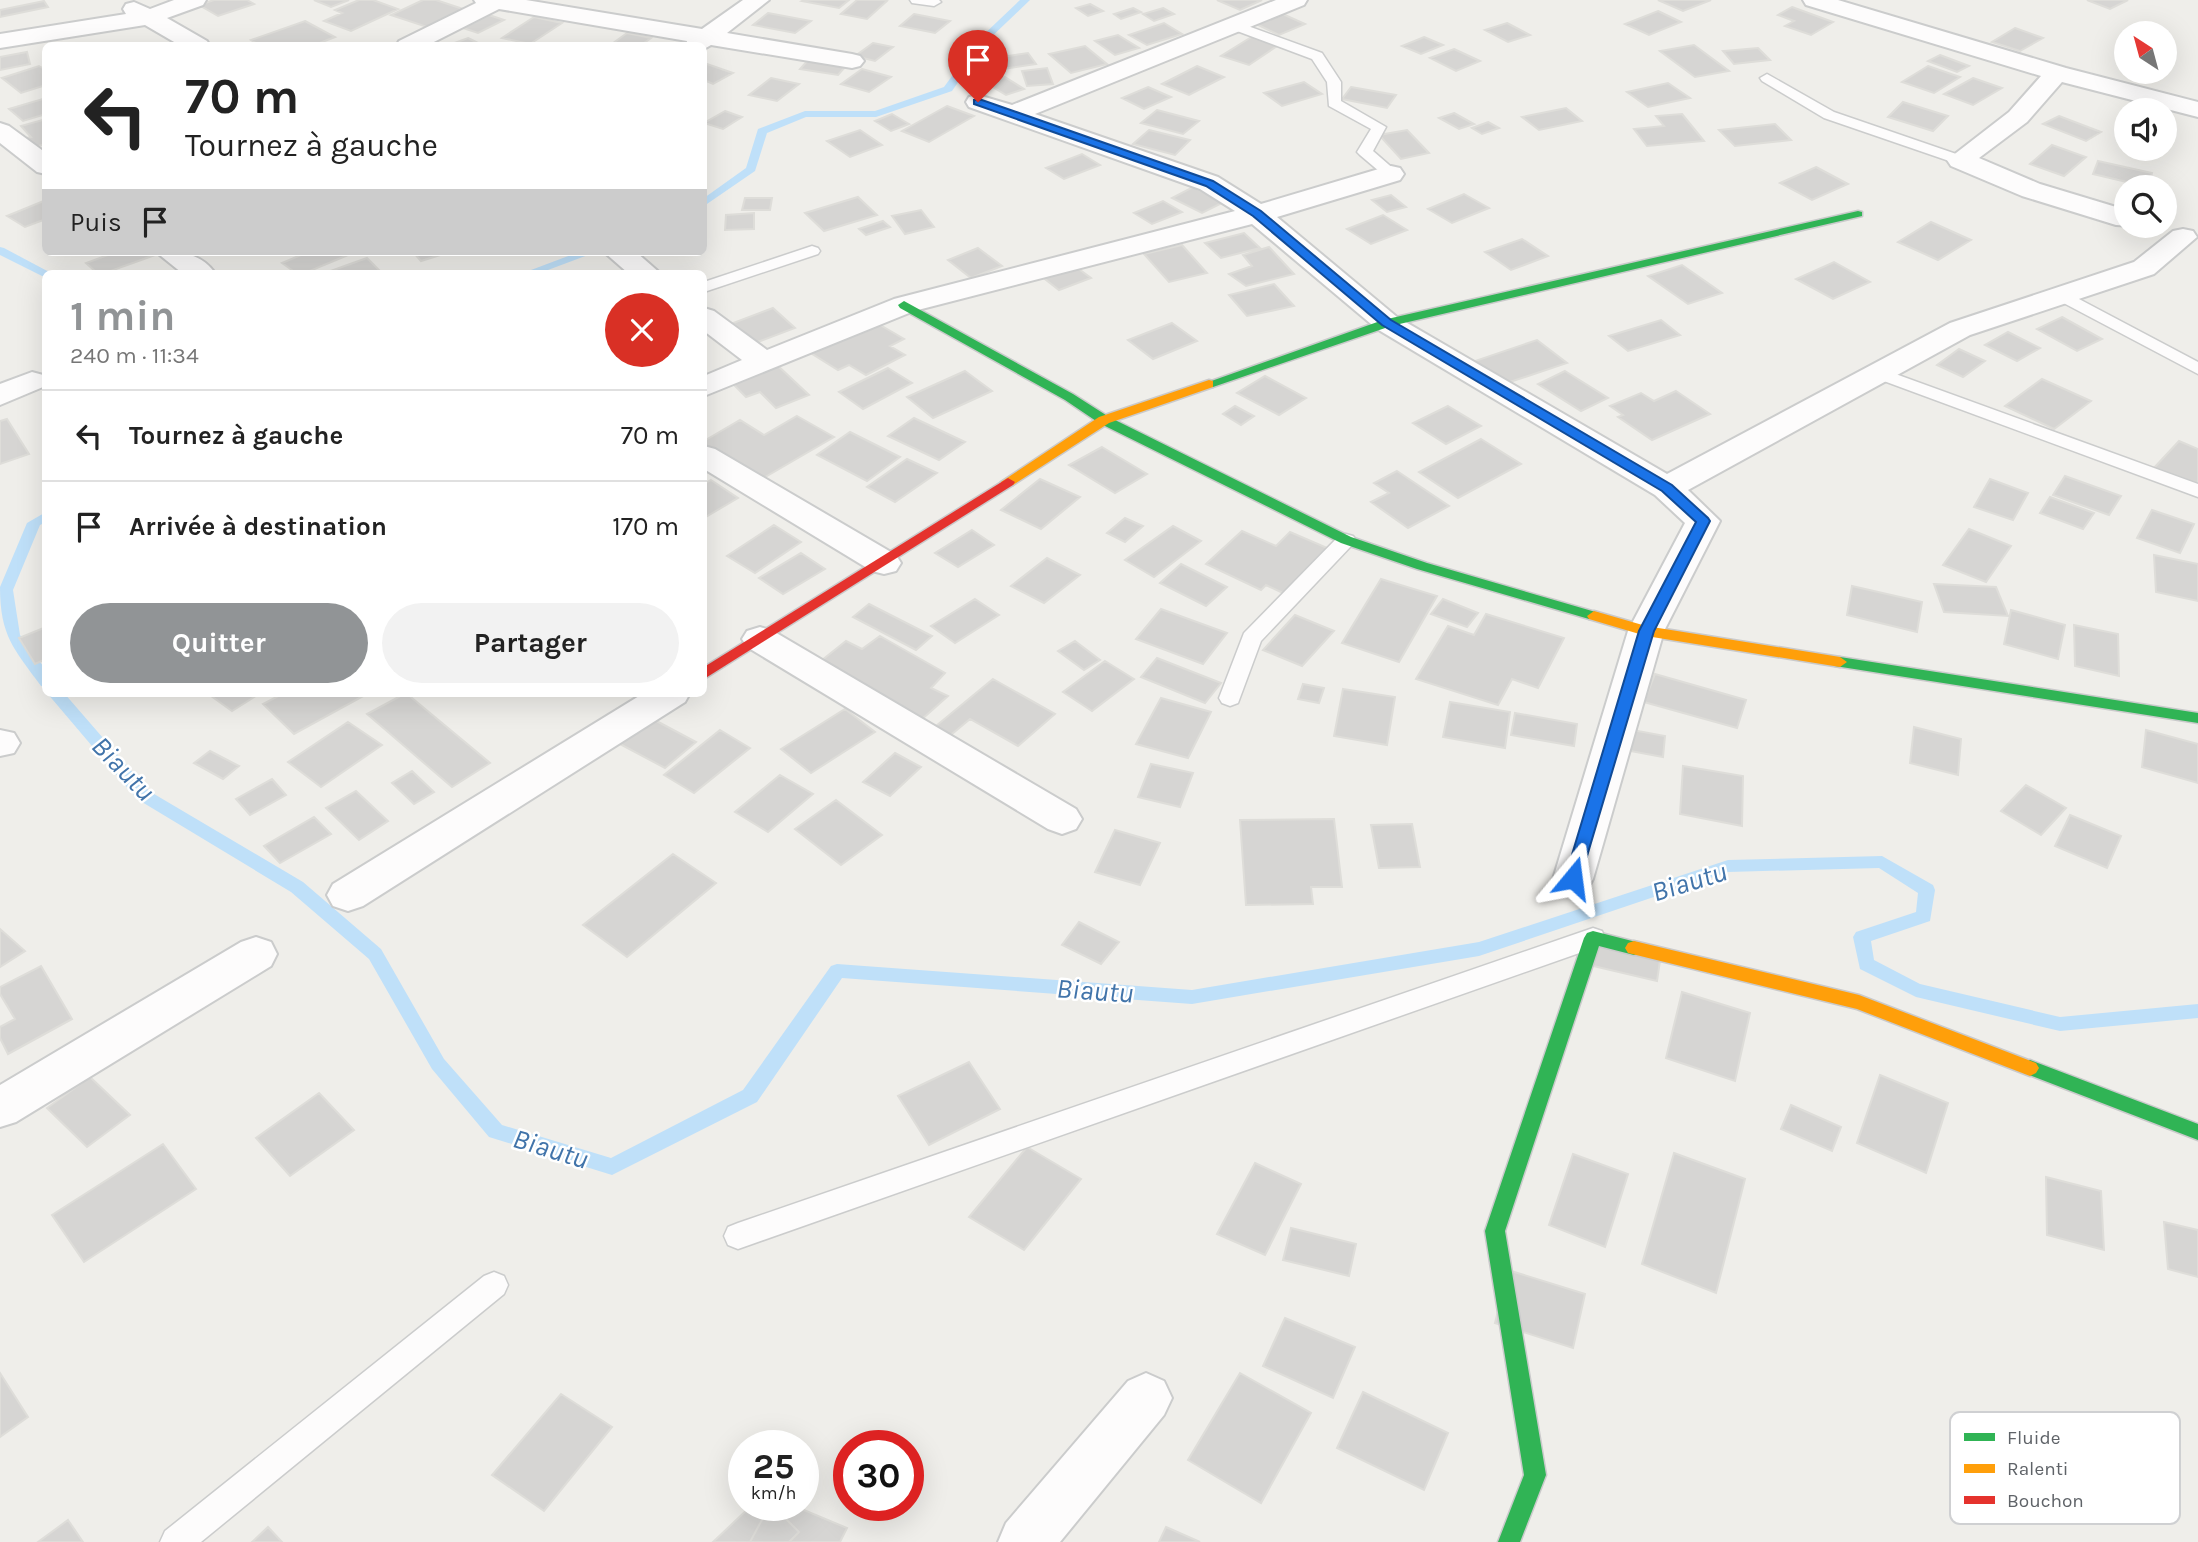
<!DOCTYPE html>
<html lang="fr">
<meta charset="utf-8">
<style>
:root{--surface:#fff;--page:#f2f2f2;--text:#222;--muted:#767676;--line:#e0e0e0;--accent:#919496}
body{margin:0;font-family:Karla,sans-serif;background:var(--page);color:var(--text);height:100vh;display:flex;flex-direction:column;font-size:26px;white-space:nowrap}
*{box-sizing:border-box;margin:0}
p{font-size:23px;color:var(--muted)}
.icon{flex:none;width:38px;height:38px;fill:none;stroke:currentColor;stroke-width:2;stroke-linecap:round;stroke-linejoin:round}
.map{position:relative;flex:1;overflow:hidden}
.drawer{position:absolute;left:42px;top:270px;width:665px;height:427px;display:flex;flex-direction:column;background:var(--surface);border-radius:10px;box-shadow:0 7px 28px #0002}
.drawer>*{flex:none}
.guide{position:absolute;left:42px;top:42px;width:665px;height:214px;border-radius:10px;box-shadow:0 7px 28px #0002;background:#fff;color:var(--text);overflow:hidden}
.needle{width:46px;rotate:324deg}
.buttons{position:absolute;left:2114px;top:21px;display:grid;gap:14px}
.buttons a{display:grid;place-items:center;width:63px;height:63px;border-radius:50%;background:var(--surface);box-shadow:0 7px 28px #0002;font-size:35px}
.speed{position:absolute;left:728px;top:1430px;display:flex;gap:14px;font-size:35px;font-weight:700;text-align:center}
.speed>*{display:grid;place-content:center;width:91px;height:91px;border-radius:50%;background:var(--surface);box-shadow:0 7px 28px #0002;line-height:1}
.speed small{font-size:18px;font-weight:400}
.speed .limit{border:10px solid #d22;background:#fff;color:#111}
.pin{position:absolute;display:grid;place-items:center;width:60px;height:60px;color:#fff;margin:-72px -30px;border-radius:50% 50% 50% 0;rotate:-45deg;box-shadow:0 0 7px #0007}
.pin .icon{rotate:45deg}
.me{position:absolute;width:77px;margin:-38px;rotate:16deg;stroke-linejoin:round;filter:drop-shadow(0 0 5px #0008)}
.turn{display:flex;align-items:center;gap:24px;height:147px;padding:0 28px;font-size:32px}
.turn .icon{width:91px;height:91px;stroke-width:2.5}
.turn b{display:block;font-size:49px;line-height:60px}
.then{display:flex;align-items:center;height:66px;padding:0 28px;background:#0003;gap:14px;font-size:26px}
.round{display:grid;place-items:center;flex:none;width:74px;height:74px;border-radius:37px;background:var(--page)}
.overview{display:flex;align-items:center;justify-content:space-between;height:119px;padding:0 28px}
h1{font-size:42px;font-weight:700;line-height:52px;color:var(--accent)}
.action{display:flex;gap:14px;margin-top:auto;padding:14px 28px}
.action a{flex:1;height:80px;border-radius:42px;background:var(--accent);color:#fff;font-size:28px;font-weight:700;line-height:80px;text-align:center}
.action a+a{background:var(--page);color:var(--text)}
ul{padding:0;list-style:none}
li{display:flex;align-items:center;gap:21px;height:91px;padding:0 28px;border-top:2px solid var(--line)}
li div{flex:1}
li b{display:block;font-size:26px}
li em{font-style:normal}
.map>svg:first-child{display:block}
</style>
<div class="map">
<svg width="2198" height="1542" viewBox="0 0 2198 1542">
<rect width="100%" height="100%" fill="#efeeea"/>
<g fill="none" stroke-linecap="round" stroke-linejoin="round">
<path fill="#bfe0f9" fill-rule="evenodd" d="M1020 0H1030L985 43 952 91 876 117H806L767 133 755 171 704 206V198L746 168 758 129 805 111H875L944 87 979 39Z
M0 247 4 248 51 273H46V277L42 276 0 255Z
M579 252H596L540 273H523Z
M46 512V522L40 525 13 590 20 635 46 670V687L41 686C14 649 0 636 0 587L27 523Z
M47 693H64L149 791 303 882 381 949 444 1059 502 1125 611 1158 743 1090 831 966 837 964 1192 990 1479 942 1728 860 1882 856 1933 885 1935 890 1930 921 1871 941 1874 960 1920 984 2060 1017 2198 1004V1018L2060 1031 1916 997 1860 969 1853 937 1856 932 1916 912 1918 893 1879 868 1728 872 1479 956 1192 1004 842 978 757 1102 612 1175 489 1137 432 1069 369 959 291 892 137 799Z"/>
</g>
<path fill="#d6d5d3" stroke="#deddd9" stroke-width="2" d="M214 0H247L254 4 218 16 199 5Z
M314 0H349L331 7Z
M359 0H373L398 9 351 31 324 21 342 13 335 10Z
M423 0H436L463 9 427 27 391 15Z
M804 0H849L839 8 802 1Z
M857 0H884L887 1 867 19 841 14Z
M1217 0H1262L1240 10Z
M1658 0H1711L1683 11Z
M2087 0H2128L2110 9Z
M44 1 48 7 0 17V10Z
M1090 4 1103 11 1088 16 1076 8Z
M1792 7 1833 22 1811 35 1785 26 1794 21 1778 15Z
M1133 8 1141 12 1121 19 1114 14Z
M1163 8 1174 14 1154 21 1143 14Z
M1276 11 1305 24 1279 35 1250 21Z
M1658 11 1681 22 1649 35 1625 24Z
M768 13 811 21 795 33 753 25Z
M914 14 950 21 935 33 900 26Z
M489 15 504 20 478 33 463 28Z
M534 17 562 23 530 44 502 38Z
M305 21 335 37 312 46H260L251 40Z
M1164 23 1182 34 1147 45 1129 35Z
M1507 23 1530 35 1508 42 1485 30Z
M2015 28 2043 38 2020 51 1992 42Z
M627 33 651 38 640 46H609Z
M1118 35 1139 48 1115 55 1095 41Z
M1253 36 1280 44 1249 65 1221 56Z
M1424 37 1443 45 1421 54 1402 46Z
M468 38 484 46 449 45Z
M873 43 893 47 875 61 855 56Z
M1694 45 1729 71 1695 77 1660 51Z
M1085 46 1107 64 1071 73 1049 54Z
M1758 48 1770 60 1734 64 1723 51Z
M1454 49 1480 61 1456 71 1430 58Z
M27 52 30 64 0 70V57Z
M1028 53 1036 64 997 70 989 59Z
M1940 55 1969 66 1957 72 1928 61Z
M808 60 846 66 838 75 800 69Z
M707 64 733 73 713 84 704 80V65Z
M39 66 46 70V85L21 93 2 78Z
M1197 66 1224 77 1189 95 1162 84Z
M1928 66 1960 77 1934 93 1902 82Z
M1047 68 1053 84 1027 86 1022 71Z
M862 69 891 77 869 92 841 84Z
M1005 77 1024 89 1006 95 986 83Z
M771 78 799 84 777 101 749 95Z
M1973 78 2002 88 1973 105 1944 94Z
M1304 82 1322 94 1282 106 1264 93Z
M1668 83 1690 98 1648 107 1627 92Z
M1148 87 1171 97 1144 109 1122 98Z
M1351 87 1396 95 1387 108 1342 99Z
M46 98V114L23 121 9 109Z
M1903 102 1948 116 1933 131 1888 117Z
M947 106 974 116 929 142 902 131Z
M1566 108 1582 121 1539 130 1522 117Z
M1157 110 1199 121 1183 134 1141 123Z
M725 111 742 117 723 129 704 123Z
M1454 113 1474 124 1459 129 1439 118Z
M892 114 909 124 891 131 875 121Z
M1682 114 1704 141 1647 146 1634 129 1664 126 1656 116Z
M2059 116 2101 132 2086 141 2043 124Z
M46 119V144L35 147 26 138 31 137 21 126Z
M1488 122 1499 128 1482 134 1472 128Z
M1775 124 1791 140 1735 146 1719 130Z
M860 130 882 145 850 157 827 141Z
M1149 130 1190 140 1175 155 1133 144Z
M1407 130 1429 153 1401 159 1379 135Z
M2052 145 2086 157 2064 176 2030 164Z
M1082 154 1100 165 1064 179 1046 168Z
M2098 161 2152 173 2148 187 2093 174Z
M1816 167 1848 184 1812 200 1780 183Z
M1193 187 1224 202 1202 213 1172 198Z
M1464 194 1489 208 1452 223 1428 209Z
M1391 195 1406 207 1387 212 1372 200Z
M858 197 877 215 824 231 805 213Z
M745 198H772L770 210H742Z
M46 200V219L25 227 7 216Z
M1163 201 1182 212 1152 224 1134 213Z
M921 210 934 227 905 234 892 216Z
M754 213V229L725 230 726 215Z
M1383 215 1407 230 1371 244 1347 229Z
M883 221 890 227 866 235 859 229Z
M1931 222 1971 240 1938 260 1898 242Z
M1244 233 1260 248 1221 258 1205 243Z
M1522 239 1548 256 1511 270 1485 252Z
M1182 245 1207 273 1169 282 1144 254Z
M1269 247 1294 274 1246 286 1229 274 1252 266 1243 255Z
M978 248 1002 266 971 278 948 260Z
M116 252H152L155 255 105 273H97L86 263Z
M308 252H343L348 255 305 273H296L282 263Z
M413 252H450L421 261Z
M367 258 382 273H325Z
M1834 262 1870 282 1833 299 1796 279Z
M1072 264 1091 278 1059 290 1041 276Z
M1682 265 1722 293 1688 304 1648 276Z
M1274 284 1294 306 1247 316 1229 295Z
M773 308 795 328 755 343 733 323Z
M2062 317 2102 339 2077 351 2037 329Z
M870 319 904 339 890 346 905 355 866 375 849 365 838 370 806 350Z
M1661 320 1680 335 1628 351 1609 336Z
M1172 323 1197 341 1153 359 1128 340Z
M2008 332 2040 348 2017 361 1985 345Z
M1537 340 1567 363 1504 384 1475 361Z
M1959 349 1985 361 1963 377 1937 365Z
M776 364 809 395 776 408 760 392 746 397 730 381Z
M888 368 912 383 863 409 839 392Z
M965 371 992 391 933 418 907 397Z
M1565 371 1608 398 1581 411 1538 384Z
M1265 376 1306 398 1279 415 1237 393Z
M2042 379 2091 401 2054 429 2005 406Z
M1676 391 1710 414 1652 440 1618 417 1623 415 1610 406 1641 393 1654 401Z
M1235 406 1254 416 1241 425 1223 414Z
M1448 406 1481 426 1446 444 1413 423Z
M797 416 834 437 760 480 704 445V441L740 420 764 435Z
M914 418 965 442 939 460 888 436Z
M7 419 29 454 0 464V421Z
M850 432 900 457 867 481 817 455Z
M1481 439 1521 464 1458 498 1419 472Z
M2179 441 2198 449V482L2194 486 2153 469Z
M1102 447 1147 474 1115 493 1069 465Z
M907 459 937 473 895 502 867 487Z
M1397 471 1449 506 1408 528 1371 502 1389 493 1374 483Z
M2065 476 2121 496 2109 515 2053 495Z
M1040 479 1080 497 1041 529 1001 510Z
M1990 479 2028 493 2013 520 1974 507Z
M711 480 738 498 704 518V484Z
M2050 497 2094 513 2083 529 2040 513Z
M2152 510 2194 524 2180 553 2137 538Z
M1125 518 1143 526 1125 542 1107 533Z
M774 525 801 542 755 573 727 556Z
M1173 526 1201 541 1154 577 1125 560Z
M1969 529 2011 546 1986 582 1943 565Z
M972 530 994 545 958 567 935 553Z
M1242 531 1276 546 1290 532 1332 550 1287 595 1266 585 1261 590 1206 564Z
M801 553 825 569 783 594 759 578Z
M2154 555 2198 564V601L2156 592Z
M1047 558 1080 575 1044 603 1011 586Z
M1181 564 1227 587 1206 606 1160 583Z
M1381 579 1437 596 1399 662 1342 643Z
M1934 584 1996 587 2008 616 1944 612Z
M1852 586 1922 602 1917 632 1847 615Z
M975 599 999 615 955 643 931 626Z
M1443 599 1478 613 1467 627 1431 614Z
M869 604 932 636 916 650 853 617Z
M1161 609 1227 633 1203 664 1136 639Z
M2011 610 2065 625 2058 659 2004 644Z
M1486 614 1564 638 1538 688 1512 679 1498 705 1416 679 1448 626 1474 635Z
M1295 615 1334 631 1302 666 1263 650Z
M2074 625 2118 634 2119 676 2075 666Z
M46 627V659L35 664 19 638Z
M880 636 945 673 931 688 948 696 921 720 817 664 846 641 862 649Z
M1075 641 1100 660 1084 670 1058 651Z
M1157 658 1221 683 1205 703 1141 677Z
M1105 661 1134 679 1092 711 1063 692Z
M1655 674 1746 700 1737 728 1644 702Z
M993 679 1055 714 1018 746 970 719 946 739 931 730Z
M1303 684 1324 688 1319 703 1298 699Z
M1343 689 1395 697 1387 745 1334 736Z
M207 693H258L259 694 232 711Z
M284 693H366L367 694 294 734 263 704Z
M406 693 490 763 452 787 367 714Z
M1161 698 1211 712 1188 758 1136 744Z
M1450 702 1510 712 1505 748 1443 737Z
M845 709 875 732 811 773 781 749Z
M1515 713 1577 724 1574 746 1511 735Z
M649 717 696 742 665 768 618 743Z
M348 722 382 745 321 787 288 762Z
M1914 727 1961 739 1958 775 1910 763Z
M1627 729 1665 736 1663 757 1625 750Z
M720 730 750 748 694 793 664 775Z
M2146 730 2198 744V783L2142 767Z
M210 751 239 766 223 779 194 763Z
M895 753 921 767 890 796 863 782Z
M1151 764 1193 773 1180 807 1138 797Z
M1683 766 1743 776 1742 826 1680 814Z
M412 771 434 792 414 804 392 783Z
M780 775 813 794 768 832 735 812Z
M272 779 286 795 250 815 236 799Z
M2026 785 2066 808 2041 835 2001 811Z
M356 791 388 821 359 840 326 808Z
M836 800 882 835 841 865 795 829Z
M2070 815 2121 836 2107 868 2055 846Z
M314 817 331 834 280 863 264 846Z
M1334 819 1342 887H1311L1313 904 1246 905 1240 820Z
M1412 824 1420 867 1379 868 1371 825Z
M1115 830 1160 843 1140 885 1095 872Z
M673 854 716 883 627 957 583 925Z
M1079 922 1119 942 1101 964 1062 945Z
M0 929 25 951 0 967Z
M1594 938 1661 954 1657 981 1589 965Z
M41 966 72 1019 8 1054 0 1038V1027L15 1019 0 994V987Z
M1682 992 1750 1013 1735 1081 1666 1058Z
M969 1062 1000 1109 929 1145 898 1096Z
M1880 1075 1948 1103 1926 1173 1857 1143Z
M90 1077 130 1115 87 1147 47 1108Z
M319 1093 354 1130 290 1176 256 1138Z
M1791 1105 1841 1127 1832 1151 1781 1129Z
M163 1144 196 1189 84 1262 52 1215Z
M1027 1147 1081 1179 1024 1250 969 1217Z
M1674 1153 1745 1179 1716 1293 1642 1264Z
M1573 1154 1628 1174 1605 1247 1549 1225Z
M1255 1163 1301 1184 1265 1255 1217 1234Z
M2046 1177 2101 1191 2104 1250 2047 1235Z
M2164 1222 2198 1230V1277L2168 1269Z
M1291 1228 1356 1244 1349 1276 1283 1260Z
M1508 1270 1585 1294 1573 1348 1495 1323Z
M1285 1318 1355 1347 1333 1398 1263 1366Z
M0 1373 28 1417 0 1437Z
M1240 1373 1311 1413 1261 1503 1188 1460Z
M1363 1392 1448 1433 1424 1490 1337 1448Z
M561 1394 612 1427 544 1511 492 1475Z
M752 1505H772L799 1532 789 1542H713Z
M770 1505H792L847 1528 840 1542H750Z
M68 1520 83 1542H38Z
M268 1527 282 1542H252Z
M1166 1527 1200 1542H1159Z"/>
<g fill="none" stroke-linecap="round" stroke-linejoin="round">
<g stroke="#cbcccc" stroke-width="3">
<path id="lane" d="M910 0H939L941 2 934 6 912 3Z
M1234 21 1322 53 1341 82V101L1386 127 1373 151 1396 171 1399 174 1396 177H1386L1360 155 1357 152 1371 129 1329 106 1327 82 1312 59 1229 28 1227 25Z
M1767 74 1834 112 1965 157 1968 160 1965 163H1955L1824 118 1762 81 1760 78Z
M812 246 818 248 820 251 818 254 704 292V282Z
M2062 290 2198 362V374L2056 299 2054 295 2056 291Z
M1879 368 2198 484V497L1873 377 1870 373Z
M1346 534 1353 536 1356 540 1353 544 1261 641 1238 703 1230 706 1222 703 1219 698 1244 633 1339 536Z
M1593 928 1602 931 1605 938 1602 945 738 1249 728 1245 724 1236 728 1227 738 1223Z
M494 1272 504 1276 508 1285 504 1294 201 1542H160L165 1531 484 1276Z"/>
</g>
<g stroke="#cbcccc" stroke-width="4">
<path id="street" d="M174 0H206L203 5 167 18 207 41 210 46H181L145 25 0 48V34L126 14 123 9 126 4 134 2 150 9Z
M474 0H526L702 29 743 0H769L727 33 852 54 860 56 864 61 860 66 852 68 711 45 704 49V46H686L687 41 499 9 426 46H396L399 41 476 3Z
M1276 0H1307L1304 5 1035 114 1218 177 1261 204 1382 168 1391 166 1400 168 1404 174 1400 180 1277 217 1397 317 1667 474 1950 323 2134 262 2173 231 2183 229 2193 231 2197 237 2154 274 1970 335 1688 490 1720 521 1664 631 1593 879 1587 890 1573 894 1559 890 1553 879 1628 631 1685 523 1655 495 1377 329 1252 224 914 311 704 396V376L742 360 704 331V308L714 311 767 350 894 299 1235 211 1200 189 969 107 966 102 969 97 978 95 1012 105Z
M1803 0H1838L2066 68 2198 102V117L2062 82 2027 122 1979 158 2040 184 2126 210V226H2132L2116 225 2022 196 1951 166 1947 160 2009 112 2041 76 1806 5Z
M0 123 9 126 46 153V174L37 172 0 143Z
M156 252C179 252 200 252 215 273H182Z
M604 252H636L660 273H628Z
M32 372 43 375 46 378 43 387 0 405V384Z
M704 446 715 449 896 555 901 563 896 571 884 574 872 571 704 469Z
M760 627 773 631 1076 809 1082 819 1076 829 1062 834 1048 829 747 647 742 639 747 631Z
M644 693H690L685 702 363 906 348 911 333 906 327 895 333 884Z
M0 730 14 733 20 743 14 753 0 756Z
M256 937 271 942 277 954 271 966 16 1122 0 1127V1085L241 942Z
M1146 1373 1164 1381 1172 1398 1164 1415 1060 1542H998L1006 1523 1128 1381Z"/>
</g>
<g stroke="#cacacb" stroke-width="3">
<path id="fast" d="M1858 211 1862 212V216L1391 326 1213 387H1205L1203 384 1383 320Z
M904 301 1073 394 1109 417 1351 537 1427 563 1599 613 1601 616 1599 619H1589L1417 569 1341 543 1099 423 1065 400 900 308 898 305Z
M1840 657 2198 713V723L1835 666 1833 662 1835 658Z
M1593 931 1640 943 1643 948 1640 953 1634 955 1599 946 1505 1231 1546 1475 1520 1542H1498L1524 1475 1485 1231 1584 938 1587 933Z
M2030 1060 2198 1124V1140L2024 1073 2021 1068 2024 1063Z"/>
</g>
<g stroke="#cacacb" stroke-width="3">
<path id="slow" d="M1209 380 1213 381V387L1109 423 1013 485H1003L1001 482 1099 417Z
M1594 611 1646 626 1840 657 1847 662 1840 667 1646 636 1589 619 1587 616Z
M1634 941 1859 995 2036 1063 2039 1068 2036 1073 2030 1076 1857 1009 1628 953 1625 948 1628 943Z"/>
</g>
<g stroke="#cacacb" stroke-width="3">
<path id="jam" d="M1008 478 1015 482 1013 485 704 679V667Z"/>
</g>
<use href="#lane" fill="#fdfcfc" fill-rule="evenodd"/>
<use href="#street" fill="#fdfcfc" fill-rule="evenodd"/>
<use href="#fast" fill="#30b455" fill-rule="evenodd"/>
<use href="#slow" fill="#ff9f0a" fill-rule="evenodd"/>
<use href="#jam" fill="#e5322d" fill-rule="evenodd"/>
</g>
<path fill="#1a73e8" stroke="#114b97" stroke-width="2" d="M974 100H982L1213 181 1261 211 1391 320 1672 485 1708 518 1710 521 1654 631 1579 883H1567L1565 878 1639 631 1696 522 1662 491 1382 325 1253 216 1206 186 974 104Z"/>
<g text-anchor="middle" stroke-width="5" stroke-linejoin="round" paint-order="stroke">
<g font-size="28" font-style="italic" fill="#4174aa" stroke="#fff">
<text transform="translate(124 768) rotate(46)" y="10">Biautu</text>
<text transform="translate(1689 881) rotate(-17)" y="10">Biautu</text>
<text transform="translate(1095 990) rotate(4)" y="10">Biautu</text>
<text transform="translate(551 1148) rotate(17)" y="10">Biautu</text>
</g>
</g>
<rect x="1950" y="1412" width="230" height="112" rx="10" fill="#fff" stroke="#cfd0d2" stroke-width="2"/>
<rect x="1964" y="1433" width="31" height="8" fill="#30b455"/>
<rect x="1964" y="1464" width="31" height="9" fill="#ff9f0a"/>
<rect x="1964" y="1496" width="31" height="8" fill="#e5322d"/>
<g font-size="19" fill="#5f6368">
<text x="2007" y="1444">Fluide</text>
<text x="2007" y="1475">Ralenti</text>
<text x="2007" y="1507">Bouchon</text>
</g>
</svg>
<div class="buttons">
<a><svg class="needle" viewBox="-14 -14 28 28"><path d="M0-13l5 13h-10z" fill="#e53935"/><path d="M0 13l5-13h-10z" fill="#767676"/></svg></a>
<a><svg class="icon" aria-label="sound" viewBox="0 0 24 24"><path d="M4 9h4l5-4v14l-5-4H4zM17 9q2 3 0 6"/></svg></a>
<a><svg class="icon" aria-label="search" viewBox="0 0 24 24"><circle cx="10" cy="10" r="6"/><path d="M15 15l6 6"/></svg></a>
</div>
<div class="speed"><div>25<small>km/h</small></div><div class="limit">30</div></div>
<div class="pin" style="left:978px;top:102px;background:#d93025"><svg class="icon" aria-label="arrive" viewBox="0 0 24 24"><path d="M6 21V4h12l-3 4 3 4H6"/></svg></div>
<svg class="me" style="left:1573px;top:878px" viewBox="-20 -20 40 40"><path d="M0-17L14 15 0 8-14 15z" fill="#1a73e8" stroke="#fff" stroke-width="4"/></svg>
<div class="guide">
<div class="turn"><svg class="icon" aria-label="left" viewBox="0 0 24 24"><path d="M17 20v-9H6M10 6l-5 5 5 5"/></svg><div><b>70 m</b>Tournez à gauche</div></div>
<div class="then">Puis<svg class="icon" aria-label="arrive" viewBox="0 0 24 24"><path d="M6 21V4h12l-3 4 3 4H6"/></svg></div>
</div>
<section class="drawer">
<div class="overview"><div><h1>1 min</h1><p>240 m · 11:34</p></div><a class="round" style="background:#d93025;color:#fff"><svg class="icon" aria-label="close" viewBox="0 0 24 24"><path d="M6 6l12 12M18 6L6 18"/></svg></a></div>
<ul>
<li><svg class="icon" aria-label="left" viewBox="0 0 24 24"><path d="M17 20v-9H6M10 6l-5 5 5 5"/></svg><div><b>Tournez à gauche</b></div><em>70 m</em></li>
<li><svg class="icon" aria-label="arrive" viewBox="0 0 24 24"><path d="M6 21V4h12l-3 4 3 4H6"/></svg><div><b>Arrivée à destination</b></div><em>170 m</em></li>
</ul>
<div class="action"><a>Quitter</a><a>Partager</a></div>
</section>
</div>
